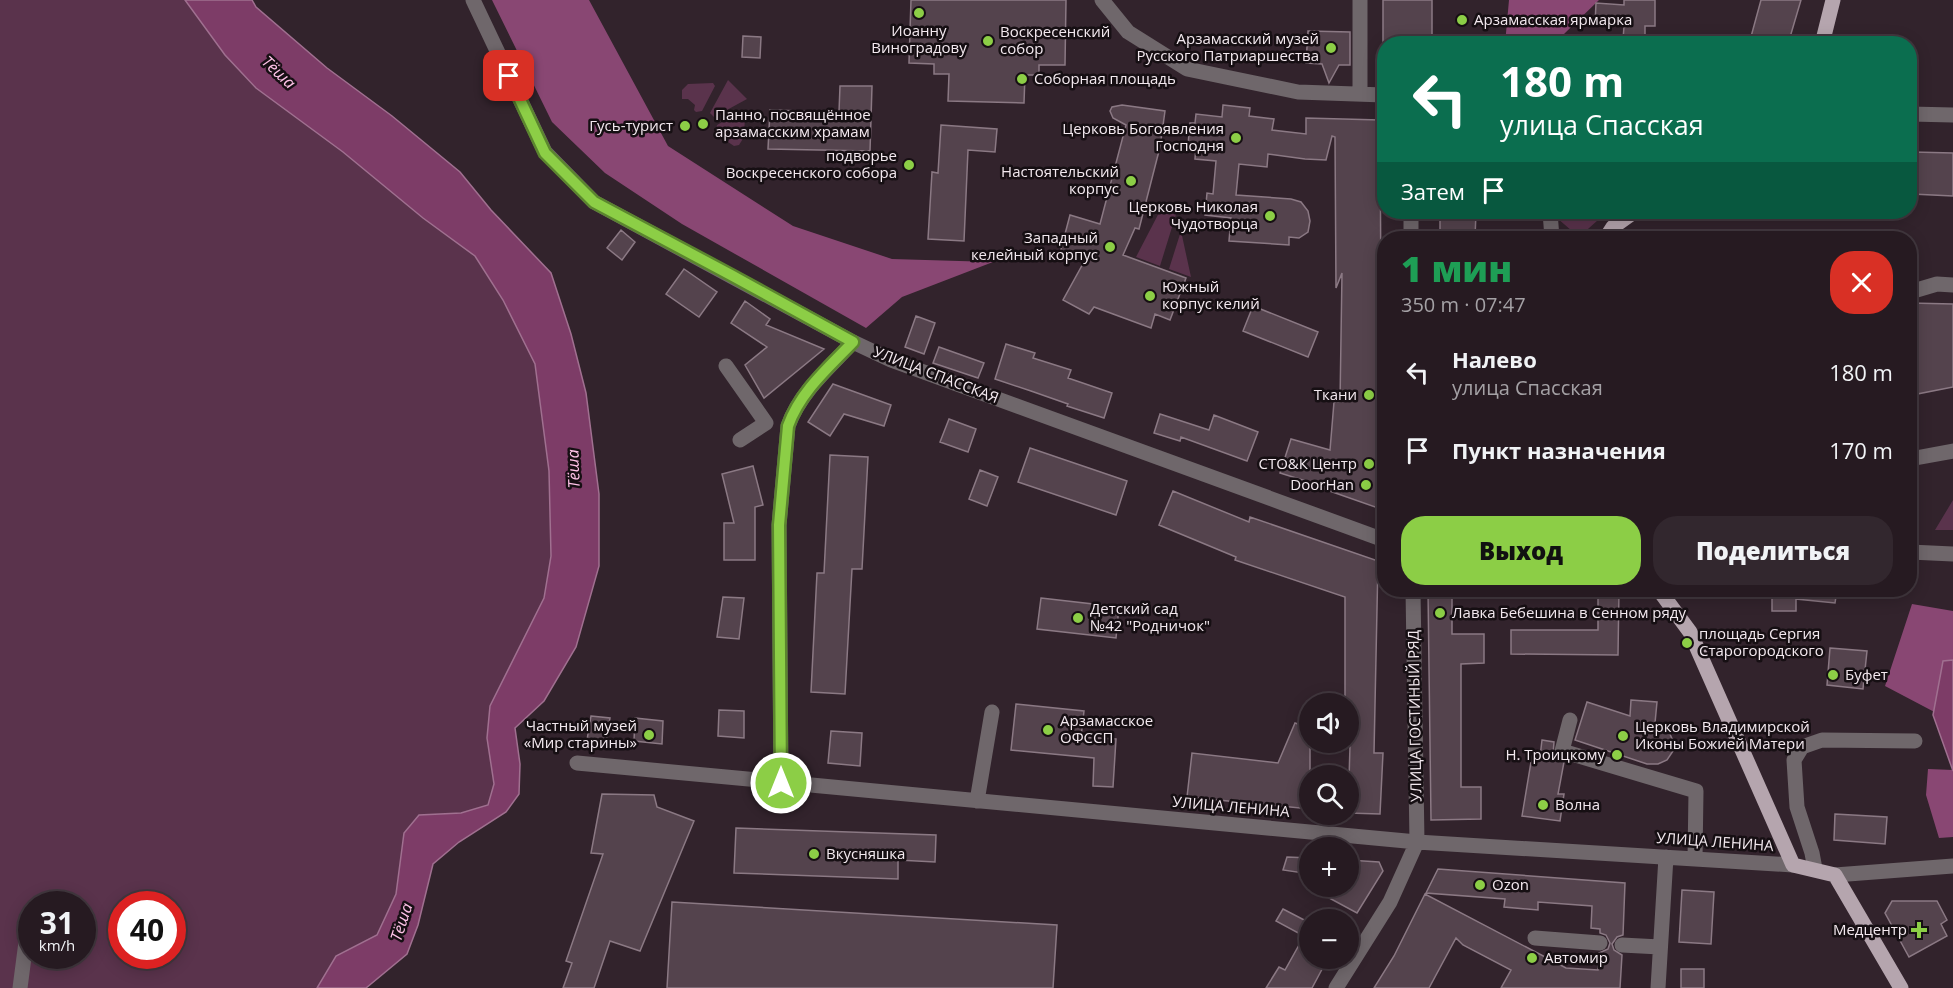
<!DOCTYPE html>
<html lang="ru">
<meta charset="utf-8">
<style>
:root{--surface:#261a21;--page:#32272e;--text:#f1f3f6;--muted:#a4a1a5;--line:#42383f;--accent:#8cce46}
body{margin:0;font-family:"Open Sans",sans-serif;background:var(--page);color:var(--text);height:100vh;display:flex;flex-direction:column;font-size:22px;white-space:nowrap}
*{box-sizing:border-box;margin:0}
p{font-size:20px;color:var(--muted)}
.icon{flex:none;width:33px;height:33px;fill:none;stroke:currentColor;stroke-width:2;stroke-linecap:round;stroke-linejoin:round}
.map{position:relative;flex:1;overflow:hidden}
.details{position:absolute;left:1377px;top:231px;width:540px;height:366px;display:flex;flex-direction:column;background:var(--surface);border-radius:24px;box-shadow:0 3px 15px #0003,0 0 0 2px var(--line)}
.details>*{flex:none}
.top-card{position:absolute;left:1377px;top:36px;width:540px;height:183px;border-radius:24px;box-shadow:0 3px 15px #0003,0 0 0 2px var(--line);background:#0b6e4f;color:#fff;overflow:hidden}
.fabs{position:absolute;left:1299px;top:693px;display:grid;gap:12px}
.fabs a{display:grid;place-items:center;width:60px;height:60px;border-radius:50%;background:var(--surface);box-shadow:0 3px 15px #0003,0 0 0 2px var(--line);font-size:30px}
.speed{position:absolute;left:18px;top:891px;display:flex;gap:12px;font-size:30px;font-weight:700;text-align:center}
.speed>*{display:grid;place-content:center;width:78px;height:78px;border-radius:50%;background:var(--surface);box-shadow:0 3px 15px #0003,0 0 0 2px var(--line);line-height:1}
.speed small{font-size:15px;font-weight:400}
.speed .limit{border:9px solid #d22;background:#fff;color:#111}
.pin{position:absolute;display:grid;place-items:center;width:51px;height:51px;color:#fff;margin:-26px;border-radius:12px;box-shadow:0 3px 9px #0006}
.me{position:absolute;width:66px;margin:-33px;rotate:0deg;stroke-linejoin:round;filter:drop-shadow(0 0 4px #0008)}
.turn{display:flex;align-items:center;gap:21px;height:126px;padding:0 24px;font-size:27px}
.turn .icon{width:78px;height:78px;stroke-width:2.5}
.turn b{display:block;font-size:42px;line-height:51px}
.then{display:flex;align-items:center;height:57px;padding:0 24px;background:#0003;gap:12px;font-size:22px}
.round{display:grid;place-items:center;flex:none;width:63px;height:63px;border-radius:24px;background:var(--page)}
.summary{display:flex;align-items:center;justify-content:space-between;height:102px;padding:0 24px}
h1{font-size:36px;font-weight:800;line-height:45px;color:#1e9e55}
.button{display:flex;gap:12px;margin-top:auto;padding:12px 24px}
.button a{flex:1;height:69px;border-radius:24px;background:var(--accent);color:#111;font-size:24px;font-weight:800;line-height:69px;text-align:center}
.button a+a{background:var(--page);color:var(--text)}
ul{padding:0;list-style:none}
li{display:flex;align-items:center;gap:18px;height:78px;padding:0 24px}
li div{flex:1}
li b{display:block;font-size:22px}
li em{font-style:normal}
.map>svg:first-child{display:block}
</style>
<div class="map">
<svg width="1953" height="988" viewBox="0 0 1953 988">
<rect width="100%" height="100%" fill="#32232c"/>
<path fill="#5a334c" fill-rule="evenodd" d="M0 0H185L225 55 423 218 475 256 503 300 535 364 549 471 551 556 544 598 490 706 487 738 494 784 489 805 461 813 419 815 404 833 396 894 377 935 336 956 317 988H0ZM32 904H82V956H32ZM122 904H172V956H122Z
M728 80 747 99 714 117 710 113Z
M713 83 715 86 702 111 696 112 694 110 695 105 688 99H682V90L688 84Z
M740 112 745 116 744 137 739 145 734 146 728 142 729 140 723 133 719 135 716 131 717 125Z
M1162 207 1177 211 1160 266 1136 257Z
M1550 212H1607L1579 237Z
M1181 231 1191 277 1169 269Z
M1953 500V530H1935Z"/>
<path fill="#894773" d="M492 0H589L668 146 793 226 892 259 993 262 902 297 866 328 682 224 605 173 552 122Z
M1509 0H1599L1564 34 1539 43 1505 44Z
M1912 604 1953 611V673L1942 716 1885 686Z
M1928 769 1953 770V837L1939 838 1926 795Z"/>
<path fill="#7d3c67" stroke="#a07090" stroke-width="1.5" d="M185 0H252L256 7 327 68 392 116 460 172 491 210 551 273 571 334 586 393 599 494V566L576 647 544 701 515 728 520 764 519 794 506 812 459 842 433 864 418 925 407 954 366 988H317L336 956 377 935 396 894 404 833 419 815 461 813 488 805 494 784 487 738 490 706 544 598 551 556 549 471 535 364 503 300 475 256 423 218 343 152 256 88 225 55Z
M1953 660V771L1933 715 1943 661Z"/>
<path fill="#54434d" stroke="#8b7984" stroke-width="1.5" d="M911 0H1066L1065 65H1039V75H1025L1024 103 948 101 949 74H934V64L909 63Z
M1383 0H1432V44H1383Z
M1624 0H1655V26H1645V40H1623L1624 26 1595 24 1596 3 1624 5Z
M1761 0H1801L1788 44H1749Z
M1308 31 1350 32V65H1339L1329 83 1322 64 1306 63Z
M743 36 761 37 760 58 742 57Z
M840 86H872L870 151 768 149 770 110 839 112Z
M1122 105 1165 111 1160 147 1139 229 1135 228 1123 255 1186 278 1170 320 1155 314 1151 328 1094 307 1089 314 1063 300 1085 260 1060 253 1070 215 1100 224 1126 125 1113 118 1110 111 1112 107Z
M1223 105 1250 108 1249 116 1274 119 1272 130 1306 134V118L1380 120 1381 306 1378 508 1324 489 1325 487 1280 473 1291 439 1330 450 1334 402H1340L1342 273 1336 288 1335 137 1332 136 1326 160 1305 159 1268 154 1267 167 1239 164 1236 195 1291 199 1301 202 1308 211 1310 221 1308 232 1299 238 1289 237V245L1229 241 1231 218 1205 215 1207 193 1213 194 1216 161 1195 159 1196 146 1188 145 1190 123H1195L1196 114 1222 117Z
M941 125 997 129 995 152 968 150 964 241 928 239 932 172 938 173Z
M1913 152 1953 153V196L1912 194Z
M1440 212H1476L1475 238H1440Z
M621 230 635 242 622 260 607 248Z
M684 269 717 292 699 317 666 294Z
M745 301 770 319 766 325 824 349 764 398 745 365 767 347 731 323Z
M1910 303 1953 304V387L1912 395 1910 384Z
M1253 306 1318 332 1308 357 1243 331Z
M916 316 935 323 924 354 905 347Z
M1006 344 1035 353 1033 358 1071 370 1068 378 1112 393 1104 418 1067 406 1068 404 1031 391 995 379Z
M939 347 984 363 978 378 933 363Z
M833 384 891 405 884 426 844 414 830 436 808 422Z
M1160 414 1209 430 1214 415 1258 432 1247 461 1181 437 1180 441 1154 433Z
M949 419 976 429 968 452 940 442Z
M1030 448 1127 481 1116 515 1018 482Z
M830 455 868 457 862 569H852L845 694 811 692 817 573H824Z
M753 466 763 505 755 507V560H724V523H734L722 474Z
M980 470 998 477 987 506 969 499Z
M1173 491 1249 522 1250 517 1378 561 1374 753H1383L1380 814 1348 813 1350 746 1348 704H1345V597L1235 560 1236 557 1159 525Z
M1428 590H1452V634H1484V663L1461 664V787H1481V819L1431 820Z
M1598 590H1619L1618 655 1511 654V630H1598Z
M1772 590H1796V611H1772Z
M1796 590H1837L1835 603 1796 599Z
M723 597 744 598 739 639 717 637Z
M1041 598 1119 607 1116 638 1037 629Z
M1830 648 1867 651 1863 689 1827 685Z
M1631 700 1657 702 1655 723 1669 732 1673 741V751L1667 760 1658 764H1647L1575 740 1587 702 1630 716Z
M1016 704 1084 711 1081 737 1116 739 1113 787 1093 786 1094 758 1011 750Z
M719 710 744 711V738L718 736Z
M591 716 610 718 606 742 587 740Z
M635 718 663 721 662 744 634 741Z
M1295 723 1310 728V809L1187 797 1192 753 1278 763Z
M831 731 862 733 860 766 828 763Z
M1542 740 1554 742 1553 754 1555 758 1564 762 1558 794H1564L1560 821 1522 816 1532 756 1540 757Z
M602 794 654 795 657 807 694 821 640 951 610 941 594 988H563L572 963 566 961 603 854 591 853Z
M1835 814 1887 817 1885 844 1834 840Z
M736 828 936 835 935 862 898 860V879L734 873Z
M1287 857 1310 858V874L1283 870Z
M1348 860 1379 862 1383 871 1357 913 1307 886H1348Z
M1438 869 1625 883 1623 935 1617 937 1612 944 1614 950 1622 955 1620 988H1501L1511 970 1463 945 1456 938 1429 988H1374L1394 956 1425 894 1566 968 1598 970 1599 953 1608 949 1610 943 1606 935 1600 933V929L1591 928 1592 906 1538 902V910L1504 907 1505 899 1426 893Z
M1682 890 1714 892 1711 944 1679 942Z
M1892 901H1937L1947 920 1941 924 1947 936 1909 957 1885 913Z
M672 902 1057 925 1053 988H667Z
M1283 909 1310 923V958H1328L1312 988H1266L1279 967 1285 970 1304 936 1276 921Z
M1681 969H1704V988H1681Z"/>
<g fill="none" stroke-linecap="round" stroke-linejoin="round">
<path stroke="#6f676b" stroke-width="15" d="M473 0 545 152 594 202 853 342 891 360 1384 540
M1102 0 1128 32 1187 69 1298 92 1384 95
M1360 93V0
M1910 114 1953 115
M1411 212V238
M1550 212 1552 238
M1910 292 1937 284 1953 285
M726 366 766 423 740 440
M1910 459 1953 451
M1910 552 1953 554
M1570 720 1562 751 1696 791 1695 859
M577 763 1417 842 1793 865
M781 783 779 525 788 426C800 392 829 368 853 342
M977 801 992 712
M1815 869 1812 853 1797 807 1794 760 1802 747 1822 740 1915 741
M1835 875 1953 866
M1535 938 1600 943
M1622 945 1660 947
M20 988 26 942
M1336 988 1390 902 1417 842 1413 590
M1658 988 1666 857"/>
<path stroke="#b5a5ae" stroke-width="15" d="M1822 44 1833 0
M1606 238 1613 227 1634 212
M1659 590 1690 632 1793 865 1835 875 1901 988"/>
</g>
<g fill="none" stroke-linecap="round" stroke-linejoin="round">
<g stroke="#5b862e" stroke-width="15">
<path id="route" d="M509 76 545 153 594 202 731 275 853 342C828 368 800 392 788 426L779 525 781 783"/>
</g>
<use href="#route" stroke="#8cce46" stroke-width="10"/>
</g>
<g fill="#8cce46" stroke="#160f13" stroke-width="2">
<circle cx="919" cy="13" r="6"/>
<circle cx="1462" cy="20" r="6"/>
<circle cx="988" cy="41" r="6"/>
<circle cx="1331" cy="48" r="6"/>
<circle cx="1022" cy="79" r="6"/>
<circle cx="703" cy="124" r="6"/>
<circle cx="685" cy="126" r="6"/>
<circle cx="1236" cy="138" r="6"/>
<circle cx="909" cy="165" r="6"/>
<circle cx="1131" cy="181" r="6"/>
<circle cx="1270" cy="216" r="6"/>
<circle cx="1110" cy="247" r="6"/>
<circle cx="1150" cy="296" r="6"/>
<circle cx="1369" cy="395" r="6"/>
<circle cx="1369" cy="464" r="6"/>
<circle cx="1366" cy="485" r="6"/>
<circle cx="1440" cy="613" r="6"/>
<circle cx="1078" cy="618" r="6"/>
<circle cx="1687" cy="643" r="6"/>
<circle cx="1833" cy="675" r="6"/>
<circle cx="1048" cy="730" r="6"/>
<circle cx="649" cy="735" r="6"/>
<circle cx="1623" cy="736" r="6"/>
<circle cx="1617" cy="755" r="6"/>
<circle cx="1543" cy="805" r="6"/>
<circle cx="814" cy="854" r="6"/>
<circle cx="1480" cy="885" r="6"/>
<path d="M1916 921h6v6h6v6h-6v6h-6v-6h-6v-6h6z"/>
<circle cx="1532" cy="958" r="6"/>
</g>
<g text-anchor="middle" stroke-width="5" stroke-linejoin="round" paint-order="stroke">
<g font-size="15" fill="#f3e9ef" stroke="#160f13" text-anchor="start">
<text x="1474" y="25">Арзамасская ярмарка</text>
<text x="919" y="36" text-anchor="middle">Иоанну<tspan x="919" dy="17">Виноградову</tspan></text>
<text x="1000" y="37">Воскресенский<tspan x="1000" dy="17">собор</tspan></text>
<text x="1319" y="44" text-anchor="end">Арзамасский музей<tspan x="1319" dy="17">Русского Патриаршества</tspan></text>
<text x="1034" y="84">Соборная площадь</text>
<text x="715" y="120">Панно, посвящённое<tspan x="715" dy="17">арзамасским храмам</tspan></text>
<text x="673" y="131" text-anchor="end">Гусь-турист</text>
<text x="1224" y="134" text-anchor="end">Церковь Богоявления<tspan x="1224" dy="17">Господня</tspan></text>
<text x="897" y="161" text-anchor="end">подворье<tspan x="897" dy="17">Воскресенского собора</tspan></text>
<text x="1119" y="177" text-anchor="end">Настоятельский<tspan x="1119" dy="17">корпус</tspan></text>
<text x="1258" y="212" text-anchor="end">Церковь Николая<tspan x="1258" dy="17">Чудотворца</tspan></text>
<text x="1098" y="243" text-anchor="end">Западный<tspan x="1098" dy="17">келейный корпус</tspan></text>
<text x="1162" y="292">Южный<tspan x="1162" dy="17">корпус келий</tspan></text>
<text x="1357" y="400" text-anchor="end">Ткани</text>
<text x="1357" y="469" text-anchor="end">СТО&amp;К Центр</text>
<text x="1354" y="490" text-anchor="end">DoorHan</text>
<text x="1090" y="614">Детский сад<tspan x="1090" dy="17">№42 "Родничок"</tspan></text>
<text x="1452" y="618">Лавка Бебешина в Сенном ряду</text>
<text x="1699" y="639">площадь Сергия<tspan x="1699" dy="17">Старогородского</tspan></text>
<text x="1845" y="680">Буфет</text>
<text x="1060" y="726">Арзамасское<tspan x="1060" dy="17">ОФССП</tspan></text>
<text x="637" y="731" text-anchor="end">Частный музей<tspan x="637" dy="17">«Мир старины»</tspan></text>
<text x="1635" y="732">Церковь Владимирской<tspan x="1635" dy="17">Иконы Божией Матери</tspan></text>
<text x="1605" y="760" text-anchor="end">Н. Троицкому</text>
<text x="1555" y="810">Волна</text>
<text x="826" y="859">Вкусняшка</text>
<text x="1492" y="890">Ozon</text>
<text x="1907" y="935" text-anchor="end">Медцентр</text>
<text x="1544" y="963">Автомир</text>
</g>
<g font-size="15" fill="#f3e9ef" stroke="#160f13">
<text transform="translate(936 375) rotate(21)" y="5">УЛИЦА СПАССКАЯ</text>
<text transform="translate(1415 716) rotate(-91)" y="5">УЛИЦА ГОСТИНЫЙ РЯД</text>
<text transform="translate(1231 807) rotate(5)" y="5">УЛИЦА ЛЕНИНА</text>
<text transform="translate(1715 842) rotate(4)" y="5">УЛИЦА ЛЕНИНА</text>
</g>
<g font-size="16" font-style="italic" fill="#ffc3e8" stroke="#160f13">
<text transform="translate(279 72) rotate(43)" y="6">Тёша</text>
<text transform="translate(573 469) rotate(-92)" y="6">Тёша</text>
<text transform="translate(401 922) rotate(-72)" y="6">Тёша</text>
</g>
</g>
</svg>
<div class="fabs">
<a><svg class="icon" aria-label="sound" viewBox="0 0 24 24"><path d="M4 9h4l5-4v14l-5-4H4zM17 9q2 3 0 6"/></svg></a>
<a><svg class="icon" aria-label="search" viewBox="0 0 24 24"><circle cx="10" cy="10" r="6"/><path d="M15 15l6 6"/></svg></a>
<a>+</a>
<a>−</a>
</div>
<div class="speed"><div>31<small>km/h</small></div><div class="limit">40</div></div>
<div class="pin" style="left:509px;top:76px;background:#d93025"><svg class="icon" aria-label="arrive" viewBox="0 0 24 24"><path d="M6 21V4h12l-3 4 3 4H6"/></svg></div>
<svg class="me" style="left:781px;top:783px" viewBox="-20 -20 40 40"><circle r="17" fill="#8cce46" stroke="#fff" stroke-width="3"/><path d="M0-11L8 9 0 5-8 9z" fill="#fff"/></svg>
<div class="top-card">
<div class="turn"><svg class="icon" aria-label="left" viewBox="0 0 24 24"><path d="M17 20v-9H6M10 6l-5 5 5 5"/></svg><div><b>180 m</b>улица Спасская</div></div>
<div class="then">Затем<svg class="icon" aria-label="arrive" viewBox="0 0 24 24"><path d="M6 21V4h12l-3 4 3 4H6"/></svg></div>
</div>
<section class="details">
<div class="summary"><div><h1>1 мин</h1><p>350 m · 07:47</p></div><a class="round" style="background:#d93025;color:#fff"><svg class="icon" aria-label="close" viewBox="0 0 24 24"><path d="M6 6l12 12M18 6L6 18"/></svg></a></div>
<ul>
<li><svg class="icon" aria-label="left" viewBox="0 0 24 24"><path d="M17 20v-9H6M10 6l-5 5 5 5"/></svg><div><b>Налево</b><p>улица Спасская</p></div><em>180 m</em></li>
<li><svg class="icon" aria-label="arrive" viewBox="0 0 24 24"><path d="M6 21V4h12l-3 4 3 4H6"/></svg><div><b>Пункт назначения</b></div><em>170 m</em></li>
</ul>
<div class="button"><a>Выход</a><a>Поделиться</a></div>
</section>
</div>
